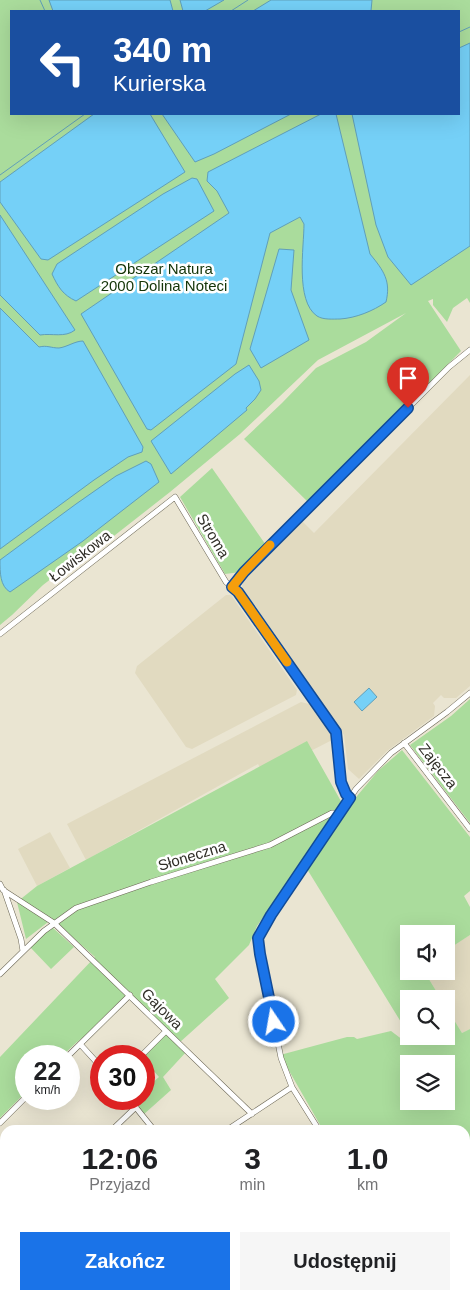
<!DOCTYPE html>
<html lang="pl">
<meta charset="utf-8">
<style>
:root{--surface:#fff;--page:#f6f6f6;--text:#202124;--muted:#757577;--accent:#1a73e8}
body{margin:0;font-family:Helvetica,sans-serif;background:var(--page);color:var(--text);height:100vh;display:flex;flex-direction:column;font-size:19px;white-space:nowrap}
*{box-sizing:border-box;margin:0}
p{font-size:16px;color:var(--muted)}
.icon{flex:none;width:28px;height:28px;fill:none;stroke:currentColor;stroke-width:2;stroke-linecap:round;stroke-linejoin:round}
.map{position:relative;flex:1;overflow:hidden}
.panel{position:absolute;left:0px;top:1125px;width:470px;height:175px;display:flex;flex-direction:column;background:var(--surface);border-radius:15px 15px 0 0;box-shadow:0 5px 20px #0002}
.panel>*{flex:none}
.banner{position:absolute;left:10px;top:10px;width:450px;height:105px;border-radius:0px;box-shadow:0 5px 20px #0002;background:#1a4fa0;color:#fff;overflow:hidden}
.controls{position:absolute;left:400px;top:925px;display:grid;gap:10px}
.controls a{display:grid;place-items:center;width:55px;height:55px;border-radius:0px;background:var(--surface);box-shadow:0 5px 20px #0002;font-size:25px}
.speed{position:absolute;left:15px;top:1045px;display:flex;gap:10px;font-size:25px;font-weight:700;text-align:center}
.speed>*{display:grid;place-content:center;width:65px;height:65px;border-radius:50%;background:var(--surface);box-shadow:0 5px 20px #0002;line-height:1}
.speed small{font-size:12px;font-weight:400}
.speed .limit{border:8px solid #d22;background:#fff;color:#111}
.pin{position:absolute;display:grid;place-items:center;width:42px;height:42px;color:#fff;margin:-51px -21px;border-radius:50% 50% 50% 0;rotate:-45deg;box-shadow:0 0 5px #0007}
.pin .icon{rotate:45deg}
.me{position:absolute;width:55px;margin:-28px;rotate:348deg;stroke-linejoin:round;filter:drop-shadow(0 0 4px #0008)}
.turn{display:flex;align-items:center;gap:18px;height:105px;padding:0 20px;font-size:22px}
.turn .icon{width:65px;height:65px;stroke-width:2.5}
.turn b{display:block;font-size:35px;line-height:42px}
.eta{display:flex;justify-content:space-evenly;align-items:center;height:85px;text-align:center}
.eta b{font-size:30px;font-weight:700;line-height:35px}
.primary-button{display:flex;gap:10px;margin-top:auto;padding:10px 20px}
.primary-button a{flex:1;height:58px;border-radius:0px;background:var(--accent);color:#fff;font-size:20px;font-weight:700;line-height:58px;text-align:center}
.primary-button a+a{background:var(--page);color:var(--text)}
.map>svg:first-child{display:block}
</style>
<div class="map">
<svg width="470" height="1300" viewBox="0 0 470 1300">
<rect width="100%" height="100%" fill="#eae5d2"/>
<path fill="#e5d5e7" d="M470 1195V1273L465 1275V1198Z"/>
<path fill="#e1dac0" d="M470 375V686L456 698H444L441 695 433 703 435 706 434 716 387 751 359 779 348 769 344 735 242 589 243 578 301 520 314 533Z
M226 595H231L297 690 296 695 192 749 186 747 135 673 137 666Z
M301 702 309 704 334 739 264 775 258 764 86 860 67 824Z
M50 832 70 868 37 886 18 849Z
M470 935V1029L462 1033 446 1007V999H441L424 971H446V942L450 947Z"/>
<path fill="#aadc9c" fill-rule="evenodd" d="M0 0H470V303L467 298 453 308 447 322 433 305V299L428 301 461 351 310 504 244 439 282 403 316 368 366 342 406 313 318 360 240 434 170 492 82 561 77 559 43 585 12 615 0 625ZM11 11H459V114H11Z
M212 468 268 548 241 572 225 574 180 497Z
M470 699V823L410 745 451 716Z
M307 741 342 803 257 926 249 945 215 979 229 998 179 1043 187 1051 163 1077 171 1090 143 1115 131 1101 133 1099H144V1090L159 1077 144 1060V1056L166 1031 130 993 103 1022 77 1042 62 1056H26V1092L0 1118V1057L95 957 52 919 26 939 17 902 37 886Z
M402 750 470 837V891L464 896 470 907V935L450 948 446 942V934H409V971H424L441 999H409V1036H446V1007L462 1033 470 1029V1176L465 1178V1130H323L280 1055 347 1037H354L357 1039 391 1031 403 1040 404 1027 307 869 352 802 378 771ZM409 1064H446V1101H409Z
M52 927 74 947 51 969 30 947Z
M5 1246V1295H8L5 1300H0V1247Z
M321 1295H418L422 1300H314Z"/>
<path fill="#75d0f7" stroke="#609fb9" d="M49 0H170L173 11H53Z
M180 0H224L205 11H183Z
M271 0H372L371 11H253Z
M470 43V246L411 285 388 257 376 225 352 114H459V48Z
M94 114H150L185 172 48 260 41 259 0 202V182Z
M162 114H291L214 154 195 162Z
M321 114H336L370 254C384 271 391 281 386 302 373 311 356 318 340 319 333 319 323 320 317 316 295 301 304 247 304 224L300 217 270 233 236 364 151 430 147 429 81 314 229 213 217 191 207 181 208 172Z
M192 178 197 179 214 211 76 301C63 295 58 287 52 274L57 264 163 194Z
M0 215 75 330C65 338 52 333 40 335L0 295Z
M279 249 294 250 291 290 309 340 261 368 250 349Z
M0 308 39 347C47 345 51 348 59 348 67 347 75 341 83 341L143 447 142 452 128 457 94 480 0 549Z
M249 365 259 381 261 390 255 399 246 408 247 410 171 474 151 441 235 374Z
M146 461 151 464 159 482 83 541 10 592C0 586 0 573 0 560L76 504 116 476Z
M369 688 377 697 362 711 354 702Z"/>
<g fill="none" stroke-linecap="round" stroke-linejoin="round">
<path stroke="#609fb9" stroke-width="1" d="M40 0 45 11
M231 11 248 0
M459 32 470 27
M0 175 85 114"/>
<g stroke="#6a6554" stroke-width="6">
<path id="minor" d="M232 587 244 572 449 367 470 350
M0 634 175 497 226 582 238 592 336 732 341 782 346 794 350 797
M404 743 470 829
M0 884 3 890 54 923 252 1114
M4 890 21 939 23 951
M0 974 44 931 76 908 151 882 270 845 332 813H339
M80 1044 101 1067
M68 1056 130 995
M141 1056 166 1031
M129 1099 154 1130
M0 1123 26 1097
M112 1130 136 1107
M227 1130 292 1087
M319 1130 292 1087 281 1058 260 954 258 938 263 927 356 789 391 753 447 712 470 693
M0 1178 5 1181
M229 1295H242L256 1300
M427 1295 430 1300
M231 1296 240 1300
M50 1300 65 1295
M281 1300 289 1295
M302 1300 308 1295"/>
</g>
<use href="#minor" stroke="#fff" stroke-width="5"/>
</g>
<g fill="none" stroke-linecap="round" stroke-linejoin="round">
<g stroke="#114b97" stroke-width="12">
<path id="route" d="M274 1022 260 954 258 938 271 915 350 798 346 794 341 782 336 732 238 592 232 587 244 572 408 408"/>
</g>
<use href="#route" stroke="#1a73e8" stroke-width="9"/>
<path stroke="#f59e0b" stroke-width="9" d="M270 545 244 572 232 587 238 592 287 662"/>
</g>
<g text-anchor="middle" stroke-width="5" stroke-linejoin="round" paint-order="stroke">
<g font-size="15" fill="#133407" stroke="#fff">
<text x="164" y="274">Obszar Natura<tspan x="164" dy="17">2000 Dolina Noteci</tspan></text>
</g>
<g font-size="15" fill="#302e27" stroke="#fff">
<text transform="translate(213 536) rotate(59)" y="5">Stroma</text>
<text transform="translate(80 556) rotate(-38)" y="5">Łowiskowa</text>
<text transform="translate(438 766) rotate(52)" y="5">Zajęcza</text>
<text transform="translate(192 856) rotate(-17)" y="5">Słoneczna</text>
<text transform="translate(162 1009) rotate(45)" y="5">Gajowa</text>
</g>
</g>
</svg>
<div class="controls">
<a><svg class="icon" aria-label="sound" viewBox="0 0 24 24"><path d="M4 9h4l5-4v14l-5-4H4zM17 9q2 3 0 6"/></svg></a>
<a><svg class="icon" aria-label="search" viewBox="0 0 24 24"><circle cx="10" cy="10" r="6"/><path d="M15 15l6 6"/></svg></a>
<a><svg class="icon" aria-label="layers" viewBox="0 0 24 24"><path d="M12 4l9 5-9 5-9-5zM3 14l9 5 9-5"/></svg></a>
</div>
<div class="speed"><div>22<small>km/h</small></div><div class="limit">30</div></div>
<div class="pin" style="left:408px;top:408px;background:#d93025"><svg class="icon" aria-label="arrive" viewBox="0 0 24 24"><path d="M6 21V4h12l-3 4 3 4H6"/></svg></div>
<svg class="me" style="left:274px;top:1022px" viewBox="-20 -20 40 40"><circle r="17" fill="#1a73e8" stroke="#fff" stroke-width="3"/><path d="M0-11L8 9 0 5-8 9z" fill="#fff"/></svg>
<div class="banner">
<div class="turn"><svg class="icon" aria-label="left" viewBox="0 0 24 24"><path d="M17 20v-9H6M10 6l-5 5 5 5"/></svg><div><b>340 m</b>Kurierska</div></div>
</div>
<section class="panel">
<div class="eta">
<div><b>12:06</b><p>Przyjazd</p></div>
<div><b>3</b><p>min</p></div>
<div><b>1.0</b><p>km</p></div>
</div>
<div class="primary-button"><a>Zakończ</a><a>Udostępnij</a></div>
</section>
</div>
